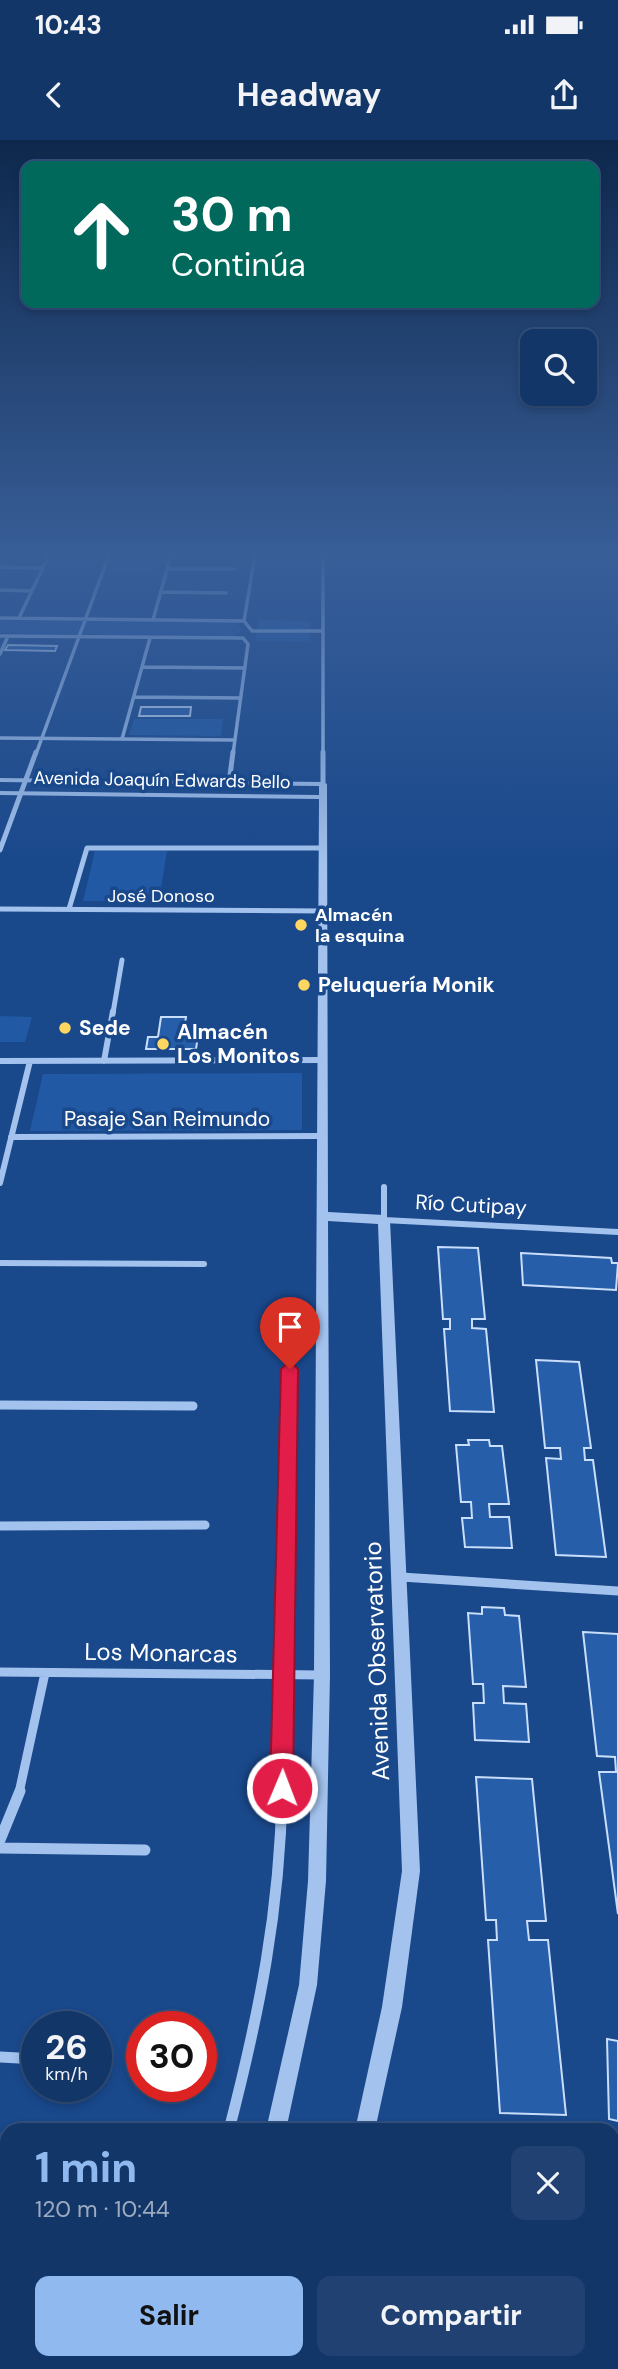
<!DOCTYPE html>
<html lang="es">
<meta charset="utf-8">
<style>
:root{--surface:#133668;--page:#204171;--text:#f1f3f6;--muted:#9dabc0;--line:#32507c;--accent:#90b9f0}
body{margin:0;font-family:"DM Sans",sans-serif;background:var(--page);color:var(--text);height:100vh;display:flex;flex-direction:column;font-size:26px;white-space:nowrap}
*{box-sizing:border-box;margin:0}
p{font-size:23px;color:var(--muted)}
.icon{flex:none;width:38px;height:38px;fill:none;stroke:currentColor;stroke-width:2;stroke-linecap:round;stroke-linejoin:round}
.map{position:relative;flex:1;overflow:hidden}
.details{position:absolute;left:0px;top:1983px;width:620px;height:247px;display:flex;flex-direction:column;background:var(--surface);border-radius:21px 21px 0 0;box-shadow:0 4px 10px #0003,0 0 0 2px var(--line)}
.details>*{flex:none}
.guide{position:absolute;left:21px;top:21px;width:578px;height:147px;border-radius:14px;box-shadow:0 4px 10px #0003,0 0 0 2px var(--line);background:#00695c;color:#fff;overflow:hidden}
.fabs{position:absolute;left:520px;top:189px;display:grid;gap:14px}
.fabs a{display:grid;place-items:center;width:77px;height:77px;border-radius:14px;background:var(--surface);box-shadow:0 4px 10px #0003,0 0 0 2px var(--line);font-size:35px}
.speed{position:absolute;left:21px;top:1871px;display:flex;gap:14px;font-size:35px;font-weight:700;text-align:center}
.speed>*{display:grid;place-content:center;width:91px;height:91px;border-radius:50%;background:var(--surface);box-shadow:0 4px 10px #0003,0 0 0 2px var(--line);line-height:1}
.speed small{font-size:18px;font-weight:400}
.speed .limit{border:10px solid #d22;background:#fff;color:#111}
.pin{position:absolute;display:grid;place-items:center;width:60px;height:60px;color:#fff;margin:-72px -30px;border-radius:50% 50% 50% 0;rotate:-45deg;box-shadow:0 0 7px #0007}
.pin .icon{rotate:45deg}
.me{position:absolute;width:77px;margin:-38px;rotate:1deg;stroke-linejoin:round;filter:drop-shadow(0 0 5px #0008)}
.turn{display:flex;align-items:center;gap:24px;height:147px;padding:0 35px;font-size:32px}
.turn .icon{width:91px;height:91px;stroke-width:2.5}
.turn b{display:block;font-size:49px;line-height:60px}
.round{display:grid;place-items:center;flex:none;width:74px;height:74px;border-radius:14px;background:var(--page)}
.head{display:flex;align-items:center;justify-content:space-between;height:119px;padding:0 35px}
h1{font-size:42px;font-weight:700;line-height:52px;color:var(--accent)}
.action{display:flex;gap:14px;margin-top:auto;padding:14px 35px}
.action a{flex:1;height:80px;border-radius:14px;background:var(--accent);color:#111;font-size:28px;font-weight:700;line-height:80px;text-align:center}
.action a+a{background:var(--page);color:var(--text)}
.status{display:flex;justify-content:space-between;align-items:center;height:49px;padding:0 35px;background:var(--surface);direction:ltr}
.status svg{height:19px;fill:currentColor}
header{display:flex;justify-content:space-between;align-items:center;height:91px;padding:0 35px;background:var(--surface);font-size:32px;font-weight:700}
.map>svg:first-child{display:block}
</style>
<div class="status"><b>10:43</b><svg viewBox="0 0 49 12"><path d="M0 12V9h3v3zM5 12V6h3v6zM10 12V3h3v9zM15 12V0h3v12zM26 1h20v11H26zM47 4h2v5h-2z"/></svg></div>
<header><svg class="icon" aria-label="back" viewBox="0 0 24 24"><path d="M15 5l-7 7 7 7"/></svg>Headway<svg class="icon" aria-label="share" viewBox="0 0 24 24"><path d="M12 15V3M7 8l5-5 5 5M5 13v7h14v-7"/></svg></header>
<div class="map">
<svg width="618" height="2229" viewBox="0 0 618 2229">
<rect width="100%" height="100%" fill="#19488b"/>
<path fill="#2159a5" d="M111 421H159L156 434 107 433Z
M0 480 236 482 242 490 234 497 0 493Z
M258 480 311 481 310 490 257 489Z
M257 492 310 493V502L256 501Z
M134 579H223L221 596 129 595Z
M95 711H167L159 761H83Z
M0 876 32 877 25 902H0Z
M302 933V990L30 991 43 934Z"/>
<path fill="#275eaa" stroke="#c9defa" stroke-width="2" d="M8 505 57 506 55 511 5 510Z
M141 567H191L190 576H139Z
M161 877H186L183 896H198L196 909H146L148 897H158Z
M438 1107 478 1108 485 1179H472V1188L486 1189 494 1272 450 1271 444 1189H450V1179H443Z
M521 1113 611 1118 612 1123H618L616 1150 523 1145Z
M536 1220 579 1222 591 1308H584L585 1320H593L606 1417 556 1415 546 1318 561 1319 560 1308H545Z
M468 1300H489L490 1306H502L509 1364H489L490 1377H509L512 1408 465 1407 462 1378H472L471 1362H461L456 1305H469Z
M482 1467 504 1468 505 1475 519 1476 526 1547 503 1546 504 1563 526 1564 529 1602 475 1600 473 1563H484L483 1544H473L468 1473 482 1474Z
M583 1492 618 1494V1774L599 1632H616L615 1617 597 1616Z
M476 1637 532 1639 546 1781H527L529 1800H548L566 1975 500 1973 488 1800H497L496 1780H486Z
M607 1899 618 1901V1981L609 1979Z"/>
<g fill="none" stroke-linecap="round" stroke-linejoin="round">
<path stroke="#a3c3ee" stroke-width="3.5" d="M323 415V614
M0 427 42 428
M167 429H234
M0 450 32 451
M160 452 226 453
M0 478 244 481
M19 478 49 415
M153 480 171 415
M252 491 244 481 255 415
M252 491H323
M0 496 243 498
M0 514 8 496
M142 527 245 528
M134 557 241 558
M0 598 235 600
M122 599 150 498
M36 614 109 415
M233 614 248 504 243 498"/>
<path stroke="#a3c3ee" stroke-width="5" d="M323 612V644
M229 643 233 612
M0 710 36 612
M0 769 323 771
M69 769 87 708H323
M113 873 122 820"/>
<path stroke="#a3c3ee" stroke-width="6" d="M0 921 322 920
M104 921 113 871
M11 997 322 996
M0 1043 30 921
M384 1047V1080L618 1092
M0 1123 204 1124"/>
<path stroke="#a3c3ee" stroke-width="9" d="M0 1265 193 1266
M0 1386 205 1385
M401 1437 618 1451
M0 1532 321 1535
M19 1653 45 1533
M282 1653 290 1229"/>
<path stroke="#a3c3ee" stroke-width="11" d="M0 1700 20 1651
M0 1708 145 1710
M0 1917 37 1919
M96 1923H107
M229 1990C259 1874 280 1771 282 1651
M612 2100 618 2101
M0 2166H7"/>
<path fill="#a3c3ee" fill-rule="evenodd" d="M0 638 323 642 327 644 328 1072 384 1075 390 1080 420 1731 402 1867 375 1990H355L382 1867 402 1731 378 1084 328 1081 330 1535 326 1741 317 1845 286 1990H266L299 1845 308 1741 314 1535 319 659 0 655V651L319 655V646L0 642Z
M206 2222H228L226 2229H204Z
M299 2222H321L319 2229H297Z"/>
</g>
<linearGradient id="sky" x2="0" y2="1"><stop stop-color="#0e284c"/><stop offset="0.57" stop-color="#385e98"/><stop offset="1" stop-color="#385e98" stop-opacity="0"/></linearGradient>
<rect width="618" height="727" fill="url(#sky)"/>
<path fill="#e11d48" stroke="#92132f" stroke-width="2" d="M290 1221 298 1229 293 1648 289 1656 282 1659 274 1656 270 1648 281 1229Z"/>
<g fill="#ffd660" stroke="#19488b" stroke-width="2.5">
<circle cx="301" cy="785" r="7"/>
<circle cx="304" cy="845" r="7"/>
<circle cx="65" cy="888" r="7"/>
<circle cx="163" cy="904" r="7"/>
</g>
<g text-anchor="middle" stroke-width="7" stroke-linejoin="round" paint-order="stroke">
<g font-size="18" fill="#fff" stroke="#19488b">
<text transform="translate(162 640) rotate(1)" y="6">Avenida Joaquín Edwards Bello</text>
<text x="161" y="762">José Donoso</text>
</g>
<g font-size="18" font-weight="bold" fill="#fff" stroke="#19488b" text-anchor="start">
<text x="315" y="781">Almacén<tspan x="315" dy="21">la esquina</tspan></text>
</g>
<g font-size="21" font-weight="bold" fill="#fff" stroke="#19488b" text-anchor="start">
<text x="318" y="852">Peluquería Monik</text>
<text x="79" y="895">Sede</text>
<text x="177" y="899">Almacén<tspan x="177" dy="24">Los Monitos</tspan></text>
</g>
<g font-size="21" fill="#fff" stroke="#19488b">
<text x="167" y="986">Pasaje San Reimundo</text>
<text transform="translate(471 1065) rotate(3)" y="7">Río Cutipay</text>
</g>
<g font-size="24" fill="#fff" stroke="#19488b">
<text transform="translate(161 1513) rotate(1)" y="8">Los Monarcas</text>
<text transform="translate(377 1521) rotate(-92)" y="8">Avenida Observatorio</text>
</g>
</g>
</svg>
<div class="fabs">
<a><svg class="icon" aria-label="search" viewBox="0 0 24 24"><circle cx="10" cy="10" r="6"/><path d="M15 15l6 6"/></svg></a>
</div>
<div class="speed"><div>26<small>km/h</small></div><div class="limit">30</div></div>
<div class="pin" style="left:290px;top:1229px;background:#d93025"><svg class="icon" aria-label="arrive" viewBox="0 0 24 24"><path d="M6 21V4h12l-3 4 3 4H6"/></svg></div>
<svg class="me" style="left:282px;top:1648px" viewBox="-20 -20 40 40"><circle r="17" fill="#e11d48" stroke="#fff" stroke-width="3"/><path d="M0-11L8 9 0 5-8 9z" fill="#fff"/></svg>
<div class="guide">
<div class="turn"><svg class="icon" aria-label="ahead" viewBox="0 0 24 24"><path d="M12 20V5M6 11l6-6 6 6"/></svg><div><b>30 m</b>Continúa</div></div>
</div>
<section class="details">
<div class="head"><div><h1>1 min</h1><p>120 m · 10:44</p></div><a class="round"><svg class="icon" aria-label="close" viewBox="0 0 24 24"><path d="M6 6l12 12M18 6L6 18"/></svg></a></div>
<div class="action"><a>Salir</a><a>Compartir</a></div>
</section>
</div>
